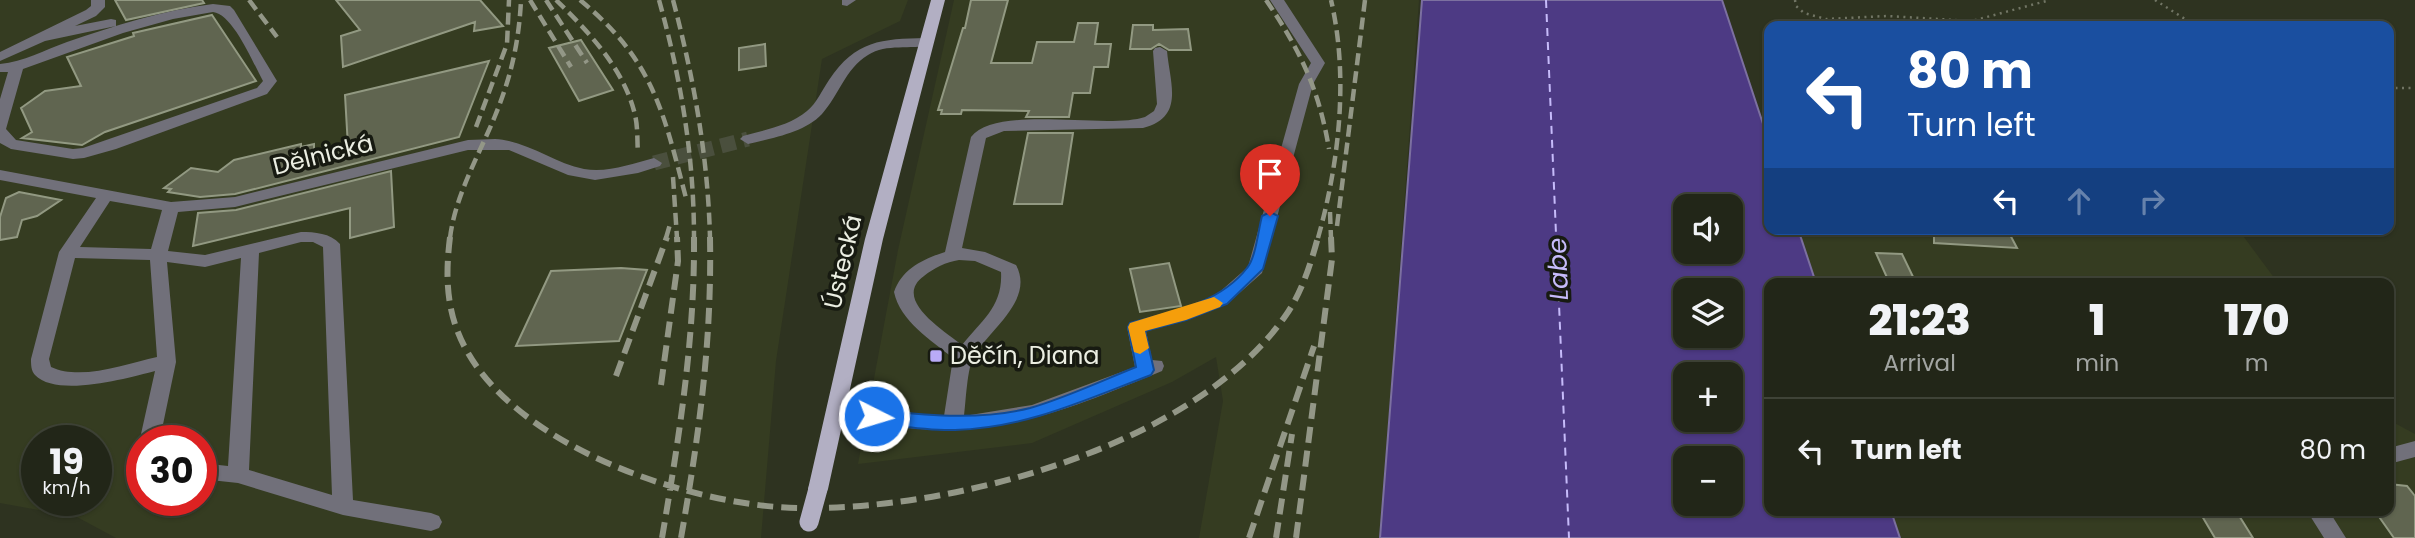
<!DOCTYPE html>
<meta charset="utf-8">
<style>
:root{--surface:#222618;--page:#2a2e21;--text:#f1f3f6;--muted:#a2a5a2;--line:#3f4337}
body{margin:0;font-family:Poppins,sans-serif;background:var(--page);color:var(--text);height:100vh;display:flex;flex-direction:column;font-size:26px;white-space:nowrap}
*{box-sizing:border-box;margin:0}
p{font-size:23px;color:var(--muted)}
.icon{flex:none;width:38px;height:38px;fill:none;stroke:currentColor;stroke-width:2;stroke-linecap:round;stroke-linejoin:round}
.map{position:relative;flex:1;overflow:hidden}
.side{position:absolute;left:1764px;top:278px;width:630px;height:238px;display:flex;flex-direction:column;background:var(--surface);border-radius:14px;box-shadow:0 2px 5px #0004,0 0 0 2px var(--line)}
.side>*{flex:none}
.guide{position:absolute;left:1764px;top:21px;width:630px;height:214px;border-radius:14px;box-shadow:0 2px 5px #0004,0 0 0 2px var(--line);background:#1a4fa0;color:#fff;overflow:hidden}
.controls{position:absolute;left:1673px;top:194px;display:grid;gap:14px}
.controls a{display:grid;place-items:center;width:70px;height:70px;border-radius:14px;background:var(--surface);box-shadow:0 2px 5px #0004,0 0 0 2px var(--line);font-size:35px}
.speed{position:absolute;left:21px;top:425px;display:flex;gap:14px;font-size:35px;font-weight:700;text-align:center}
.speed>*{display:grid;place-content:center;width:91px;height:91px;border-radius:50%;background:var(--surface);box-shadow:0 2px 5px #0004,0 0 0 2px var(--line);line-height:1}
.speed small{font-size:18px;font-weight:400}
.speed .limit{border:10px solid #d22;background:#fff;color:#111}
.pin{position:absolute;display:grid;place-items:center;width:60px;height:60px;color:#fff;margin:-72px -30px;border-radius:50% 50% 50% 0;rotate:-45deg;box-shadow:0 0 7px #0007}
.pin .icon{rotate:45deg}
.me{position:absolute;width:77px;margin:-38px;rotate:95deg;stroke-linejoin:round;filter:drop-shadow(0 0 5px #0008)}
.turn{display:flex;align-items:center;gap:24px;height:147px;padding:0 28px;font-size:32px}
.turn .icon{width:91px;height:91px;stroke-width:2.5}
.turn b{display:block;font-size:49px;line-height:60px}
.lanes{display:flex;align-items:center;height:66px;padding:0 28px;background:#0003;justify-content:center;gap:35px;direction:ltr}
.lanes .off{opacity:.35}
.eta{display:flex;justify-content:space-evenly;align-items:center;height:119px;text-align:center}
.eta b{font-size:42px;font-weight:800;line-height:49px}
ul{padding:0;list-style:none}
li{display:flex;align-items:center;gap:21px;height:105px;padding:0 28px;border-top:2px solid var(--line)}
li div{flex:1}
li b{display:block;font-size:26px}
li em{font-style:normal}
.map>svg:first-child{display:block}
</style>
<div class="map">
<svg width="2415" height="538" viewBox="0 0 2415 538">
<rect width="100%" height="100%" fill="#2e3320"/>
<path fill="#353c21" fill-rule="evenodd" d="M0 0H908L900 21 822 59 776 361 761 538H116L77 517 0 503ZM37 441H96V500H37ZM142 441H201V500H142Z
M954 0H1419L1380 538H1199L1223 401 1216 357 1172 382 1032 443 858 464 898 250Z
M1798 229H2238L2278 283H1816Z
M2389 420 2415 434V538H1900L1891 511H2389Z"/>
<path fill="#4d3a84" stroke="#7c70a0" stroke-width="2" fill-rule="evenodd" d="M1422 0H1722L1769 142V229H1798L1816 283 1769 284V511H1891L1900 538H1380ZM1685 206H1731V252H1685ZM1685 290H1731V336H1685ZM1685 374H1731V420H1685ZM1731 458V504H1685V458Z"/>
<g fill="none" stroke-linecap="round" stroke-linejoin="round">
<path stroke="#c6bbfa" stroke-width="2" stroke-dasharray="8 6" stroke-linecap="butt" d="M1546 0 1569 538"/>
</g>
<path fill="#606550" stroke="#929982" stroke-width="2" d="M115 0H202L204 3 126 20Z
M336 0H480L503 26 474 31 475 22 343 67 341 36 360 30Z
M971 0H1008L991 63H1032L1037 42H1074L1078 23H1098L1095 44H1111L1108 67H1094L1090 93H1073L1069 117H1026L1029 111 962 110 961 114H941L942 110H938L963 28H965Z
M212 15 256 81 105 132 82 145 22 138 32 132 21 108 45 91 81 86 67 57 134 36 133 33Z
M1133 25H1153V30L1188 29 1191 50H1169L1159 44 1151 49H1130Z
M581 40 613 90 579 101 549 48Z
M765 44 766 66 739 70V48Z
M489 61 459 137 235 194 200 197 168 192 171 189 164 188 191 168 218 172 234 160 301 144V147L314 144V155L348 147 345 95Z
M1028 133H1073L1062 204H1014Z
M391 171 394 227 350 238V208L193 246 198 213 236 210Z
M19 192 61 200 37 216 22 220 17 237 0 240V217L6 198Z
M1934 229H2007L2017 248 1934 243Z
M1876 253 1902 254 1916 283 1889 282Z
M1169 263 1181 306 1140 312 1130 269Z
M621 268 647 270 619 341 516 346 551 271Z
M2389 484 2407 486 2415 496V538H2394L2375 511H2389Z
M2199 511 2238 514 2253 538H2215Z"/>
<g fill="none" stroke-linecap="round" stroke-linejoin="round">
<path stroke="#4a4f3d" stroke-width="15" stroke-dasharray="15 8" stroke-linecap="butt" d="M654 163 748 139"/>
<path stroke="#717564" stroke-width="2.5" stroke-dasharray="2 4.5" stroke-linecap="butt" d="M1795 0 1796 6 1804 13 1826 19 1887 16 1972 21 2050 0
M2155 0 2196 26
M2389 88H2415"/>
<path fill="#71707a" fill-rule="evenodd" d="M91 0H105V7L96 16 75 26 111 19 116 20V26L45 41 0 61V52L86 10 91 6Z
M842 0H856L847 6 842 5Z
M1270 0H1284L1325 63 1313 84 1262 273 1227 304 1186 320 1146 331 1152 360 1162 361 1164 366 1162 371C1062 412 998 440 887 426 868 424 847 424 829 418L826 413 829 408 836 406 944 416 953 358C932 341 900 321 894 292 902 269 923 259 945 252L971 137C996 104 1106 130 1145 117L1154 111 1157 104 1153 51 1155 48 1160 47 1167 51C1170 84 1185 117 1143 128L1004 131 986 138 962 248 985 252 1016 265C1035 300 989 330 974 356 967 368 966 401 964 416L1032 405 1135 367 1127 327 1130 323 1175 311 1215 296 1248 267 1299 84 1311 63ZM959 260 975 261 1001 272C1003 306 982 320 962 345 943 330 892 299 924 276 934 268 946 262 959 260Z
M213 4 230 6 234 10 277 81 267 94 116 149 84 158 73 159 11 149 0 143V99L8 72H0V64C24 62 44 50 67 42 114 26 163 10 213 4ZM213 12C233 14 253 63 263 81L257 88 83 148 73 149 16 140 6 129 23 69 123 33 173 19Z
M926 38 931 39V45C910 50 887 43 868 55 845 69 839 95 822 114 804 133 772 138 748 144L740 139 743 136C764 130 789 126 807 111 817 103 822 90 829 80 856 40 881 39 926 38Z
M495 139C528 141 553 163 584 169 608 173 631 164 654 158L662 163 660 166 638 173 595 180 568 175 509 150H468L235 207 178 212 168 251 205 255 301 232C315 232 330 233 340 244L353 500 431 513 439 516 442 522 439 528 431 531 343 515 238 483 201 479V463L228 466 241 258 205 267 167 262 176 362 161 434 162 441H142L141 434 155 371C128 378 57 398 35 375 31 371 31 364 31 359L59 252 96 198 0 180V170L171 202 235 197 468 140ZM110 201 162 210 151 249 80 247ZM301 242H313L323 247 332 495 249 470 259 253ZM75 258 150 260 157 357C126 364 81 381 51 367L49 359Z
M2415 441V457L2389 464V448Z
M2307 511H2329L2346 538H2324Z"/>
<path fill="#b2afc3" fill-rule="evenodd" d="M931 0H945L883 239 828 489 825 495 818 497 811 495 808 489 865 239Z"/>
<path stroke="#939787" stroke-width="4.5" stroke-dasharray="12 6" stroke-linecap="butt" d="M249 0 277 37
M530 0 571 67
M546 0 587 63
M556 0C588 31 625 70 635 115 638 127 637 141 638 153
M580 0C653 60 663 110 686 198
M659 0C681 79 694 156 694 238
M673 0C694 79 708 157 710 238
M1266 0C1300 50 1319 89 1329 149
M476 127 507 44 509 0
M673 177 677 238
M1330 212 1331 238
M1337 226 1365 0
M450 238C455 196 479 155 495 116 511 77 519 42 521 0
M666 238 671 221
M1318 238C1339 163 1349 77 1331 0"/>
<path stroke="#939787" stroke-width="6" stroke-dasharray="16 8" stroke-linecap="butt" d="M450 237C447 262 446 285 451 309 477 437 685 506 798 508 951 511 1195 447 1286 315 1302 292 1311 263 1318 237
M616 376 667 237
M661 385 678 261 677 237
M662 538C679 438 695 338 694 237
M681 538C699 435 712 341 710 237
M1249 538 1314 346
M1276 538 1292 434
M1296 538 1332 259 1331 237"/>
<path stroke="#b2afc3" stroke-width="19" d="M809 522 818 489"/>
</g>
<path fill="#1a73e8" stroke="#114b97" stroke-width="2" d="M1270 212 1278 216 1263 269 1227 304 1186 320 1145 331 1154 370 1151 375C1085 400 1026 428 955 430 928 431 900 426 874 423L868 421 865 416 868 412 874 410C926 415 978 421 1030 408 1065 398 1101 381 1136 367L1128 327 1130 323C1171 312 1219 304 1247 268 1256 257 1258 231 1262 216Z"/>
<path fill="#f59e0b" d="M1214 297 1223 303 1220 307 1186 320 1145 331 1149 348 1140 354 1134 352 1128 327 1130 323Z"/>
<rect fill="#b9abf7" stroke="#171a11" stroke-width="2.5" x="929" y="349" width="14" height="14" rx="3.5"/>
<g text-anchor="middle" stroke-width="7" stroke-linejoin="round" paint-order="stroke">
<g font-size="24" fill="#ebeee2" stroke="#171a11">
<text transform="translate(323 155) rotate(-14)" y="8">Dělnická</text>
<text transform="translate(843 262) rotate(-77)" y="8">Ústecká</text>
</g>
<g font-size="24" fill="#ebeee2" stroke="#171a11" text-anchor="start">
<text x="950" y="364">Děčín, Diana</text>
</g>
<g font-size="26" font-style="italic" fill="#c6bbfa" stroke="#171a11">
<text transform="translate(1558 269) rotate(-92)" y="9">Labe</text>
</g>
</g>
</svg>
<div class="controls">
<a><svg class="icon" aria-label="sound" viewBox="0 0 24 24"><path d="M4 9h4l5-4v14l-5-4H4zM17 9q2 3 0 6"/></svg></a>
<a><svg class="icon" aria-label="layers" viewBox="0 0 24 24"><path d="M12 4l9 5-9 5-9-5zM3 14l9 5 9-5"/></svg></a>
<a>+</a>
<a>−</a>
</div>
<div class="speed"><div>19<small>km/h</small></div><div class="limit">30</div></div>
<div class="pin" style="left:1270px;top:216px;background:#d93025"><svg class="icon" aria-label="arrive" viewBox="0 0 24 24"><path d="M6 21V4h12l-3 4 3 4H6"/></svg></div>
<svg class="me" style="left:874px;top:416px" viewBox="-20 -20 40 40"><circle r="17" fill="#1a73e8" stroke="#fff" stroke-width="3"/><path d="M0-11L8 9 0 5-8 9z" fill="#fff"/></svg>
<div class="guide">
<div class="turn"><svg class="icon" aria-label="left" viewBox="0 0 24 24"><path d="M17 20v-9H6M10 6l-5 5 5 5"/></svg><div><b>80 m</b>Turn left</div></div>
<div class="lanes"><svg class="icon" aria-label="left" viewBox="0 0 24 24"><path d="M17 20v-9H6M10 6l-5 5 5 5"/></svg><svg class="icon off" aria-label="ahead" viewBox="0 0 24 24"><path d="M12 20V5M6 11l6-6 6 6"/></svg><svg class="icon off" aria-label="right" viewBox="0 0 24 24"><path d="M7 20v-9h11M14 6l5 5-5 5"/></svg></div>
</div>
<section class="side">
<div class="eta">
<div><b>21:23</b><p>Arrival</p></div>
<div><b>1</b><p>min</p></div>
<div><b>170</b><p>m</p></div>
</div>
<ul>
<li><svg class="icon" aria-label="left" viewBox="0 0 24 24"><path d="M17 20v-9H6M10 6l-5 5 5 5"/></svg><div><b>Turn left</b></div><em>80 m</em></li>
</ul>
</section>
</div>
